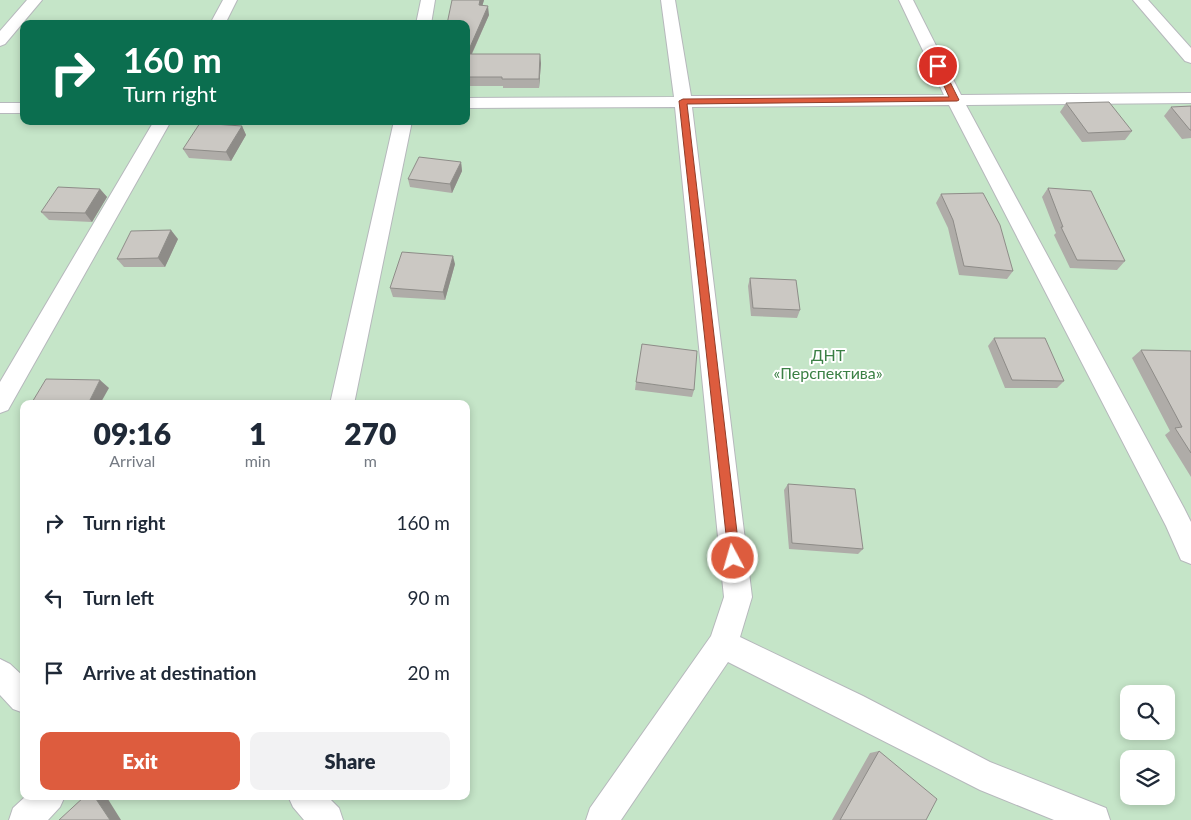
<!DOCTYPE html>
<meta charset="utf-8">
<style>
:root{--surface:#fff;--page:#f2f2f3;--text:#1f2937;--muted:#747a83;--accent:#dd5c3e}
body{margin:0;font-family:Lato,sans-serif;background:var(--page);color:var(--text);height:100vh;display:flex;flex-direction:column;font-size:19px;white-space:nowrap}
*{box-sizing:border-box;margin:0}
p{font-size:16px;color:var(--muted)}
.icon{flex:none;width:28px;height:28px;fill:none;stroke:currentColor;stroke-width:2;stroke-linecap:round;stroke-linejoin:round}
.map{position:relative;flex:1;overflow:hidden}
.panel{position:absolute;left:20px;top:400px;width:450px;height:400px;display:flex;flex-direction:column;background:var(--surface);border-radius:10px;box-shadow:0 2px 8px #0003}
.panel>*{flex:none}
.guide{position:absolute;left:20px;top:20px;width:450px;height:105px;border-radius:10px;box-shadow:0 2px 8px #0003;background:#0b6e4f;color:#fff;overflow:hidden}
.tools{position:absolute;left:1120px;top:685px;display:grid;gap:10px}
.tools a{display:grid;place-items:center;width:55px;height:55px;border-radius:10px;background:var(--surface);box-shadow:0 2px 8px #0003;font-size:25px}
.pin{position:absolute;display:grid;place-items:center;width:42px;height:42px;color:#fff;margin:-21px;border:2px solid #fff;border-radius:50%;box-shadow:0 1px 5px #0007}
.me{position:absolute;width:55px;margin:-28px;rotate:354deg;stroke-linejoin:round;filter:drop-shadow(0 0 4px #0008)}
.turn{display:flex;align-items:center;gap:18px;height:105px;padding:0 20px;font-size:22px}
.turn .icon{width:65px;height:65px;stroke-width:2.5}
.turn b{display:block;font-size:35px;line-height:42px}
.eta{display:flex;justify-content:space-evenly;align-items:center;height:85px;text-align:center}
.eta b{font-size:30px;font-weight:800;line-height:35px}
.cta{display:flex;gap:10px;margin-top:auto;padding:10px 20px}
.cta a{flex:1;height:58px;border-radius:10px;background:var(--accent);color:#fff;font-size:20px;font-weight:800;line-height:58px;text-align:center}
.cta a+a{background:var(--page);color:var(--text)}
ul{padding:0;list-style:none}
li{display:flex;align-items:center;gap:15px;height:75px;padding:0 20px}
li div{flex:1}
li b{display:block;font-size:19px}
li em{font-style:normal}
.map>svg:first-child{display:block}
</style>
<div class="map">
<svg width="1191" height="820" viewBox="0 0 1191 820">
<rect width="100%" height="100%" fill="#efeee6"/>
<path fill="#c5e5c8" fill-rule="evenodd" d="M0 0H1191V820H0ZM24 24H466V121H24ZM24 404H466V796H24ZM1129 694H1166V731H1129ZM1129 759H1166V796H1129Z"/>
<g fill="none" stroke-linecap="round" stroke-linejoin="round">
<g stroke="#b6b8bc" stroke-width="2">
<path id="street" d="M27 0H42L5 44 0 46V31Z
M223 0H237L225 24H210Z
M421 0H435L431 24H416Z
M661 0H675L691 96 944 95 899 0H913L961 95 1191 93V103L966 105 1184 508 1191 522V564L1181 560 1166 526 949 105 692 107 752 597 740 637 863 696 990 762 1106 808 1110 820H1054L980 790 728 662 621 820H586L590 808 711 636 724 597 675 107 466 108V98L674 97Z
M1133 0H1148L1191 48V63L1185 61Z
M0 103H24V113H0Z
M154 121H171L8 410 0 413V382Z
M394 121H412L354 404H330Z
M0 659 10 664 24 677V713L13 709 0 695Z
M26 796H65L60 807 48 820H9L13 808Z
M288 796H327L339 808 343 820H304L293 807Z"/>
</g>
<use href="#street" fill="#fff" fill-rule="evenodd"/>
</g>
<path fill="#afaca8" d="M452 0H484L482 6 489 15 472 54 541 63 539 88H503V86H466V24Z
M1066 103 1132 131 1125 140 1082 142 1060 112Z
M1191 106V138L1182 139 1164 116 1171 107Z
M242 126 246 135 231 161 189 158 183 149Z
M461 162 462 171 452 193 410 187 408 179Z
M1048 188 1125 261 1117 270 1070 268 1054 235 1056 233 1042 197Z
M100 189 107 197 92 222 49 220 41 212Z
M941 194 1013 271 1007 279 959 275 948 228 936 203Z
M178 239 165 267H124L117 259Z
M455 264 445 300 393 297 390 288Z
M750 278 800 310 797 318 751 316 748 286Z
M994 338 1064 381 1057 388H1005L988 346Z
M1141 350 1191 351V477L1165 435 1170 431 1132 358Z
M636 382 694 390 692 397 635 390Z
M788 484 863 549 858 554 789 549 784 490Z
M879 751 926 820H832L870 753Z"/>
<path fill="#8e8c88" d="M480 0H484L480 14 479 5Z
M488 6 489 15 468 62 467 54Z
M540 54 541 63 539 88V79Z
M242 126 246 135 231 161 226 152Z
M461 162 462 171 452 193 450 184Z
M100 189 107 197 92 222 85 213Z
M171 230 178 239 165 267 158 258Z
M453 256 455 264 445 300 443 292Z
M100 380 109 388 100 404H88Z
M94 796H106L121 820H110Z"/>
<path fill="#cbc8c3" stroke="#8e8c88" d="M452 0H480L479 5 488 6 467 54H540L539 79H502V77H466V24H447Z
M1109 102 1132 131 1088 133 1066 103Z
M1191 106V130H1190L1171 107Z
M200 123 242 126 226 152 183 149Z
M419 157 461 162 450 184 408 179Z
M58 187 100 189 85 213 41 212Z
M1048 188 1091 191 1125 261 1077 260 1061 227H1063Z
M983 193 1000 225 1013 271 964 266 953 220 941 194Z
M171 230 158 258 117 259 131 231Z
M402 252 453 256 443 292 390 288Z
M750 278 796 280 800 310 753 308Z
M994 338H1045L1064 381 1012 380Z
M642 344 697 351 694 390 636 382Z
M1141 350 1191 351V453L1175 428 1182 427Z
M46 379 100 380 88 404H31Z
M788 484 855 489 863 549 792 543Z
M879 751 937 799 926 820H840Z
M85 796H94L110 820H59Z"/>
<path fill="#dd5c3e" stroke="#903c28" d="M938 64 942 66 959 100 957 101 687 104 740 558 738 562 733 564 729 562 679 101 683 99 949 97 935 66Z"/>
<g text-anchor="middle" stroke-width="4" stroke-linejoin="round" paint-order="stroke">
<g font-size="16" fill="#3b8045" stroke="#fff">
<text x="828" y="361">ДНТ<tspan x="828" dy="18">«Перспектива»</tspan></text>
</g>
</g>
</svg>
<div class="tools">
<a><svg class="icon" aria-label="search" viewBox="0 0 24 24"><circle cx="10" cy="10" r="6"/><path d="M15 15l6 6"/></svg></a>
<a><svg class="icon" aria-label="layers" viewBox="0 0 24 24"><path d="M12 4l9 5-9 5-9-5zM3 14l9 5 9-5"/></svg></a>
</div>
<div class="pin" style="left:938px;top:66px;background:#d93025"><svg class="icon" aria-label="arrive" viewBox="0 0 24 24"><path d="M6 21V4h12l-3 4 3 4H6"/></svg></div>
<svg class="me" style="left:733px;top:558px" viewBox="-20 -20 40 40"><circle r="17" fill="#dd5c3e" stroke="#fff" stroke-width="3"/><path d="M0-11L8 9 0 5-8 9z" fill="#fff"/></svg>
<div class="guide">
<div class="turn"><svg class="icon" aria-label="right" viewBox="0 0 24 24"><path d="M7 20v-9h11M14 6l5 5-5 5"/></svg><div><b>160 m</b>Turn right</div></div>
</div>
<section class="panel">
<div class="eta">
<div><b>09:16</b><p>Arrival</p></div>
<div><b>1</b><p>min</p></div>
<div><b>270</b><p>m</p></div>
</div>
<ul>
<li><svg class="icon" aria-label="right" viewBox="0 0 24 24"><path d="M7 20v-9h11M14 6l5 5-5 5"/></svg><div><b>Turn right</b></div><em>160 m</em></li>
<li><svg class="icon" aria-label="left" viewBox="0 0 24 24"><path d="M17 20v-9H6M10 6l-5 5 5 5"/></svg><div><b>Turn left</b></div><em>90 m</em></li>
<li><svg class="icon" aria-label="arrive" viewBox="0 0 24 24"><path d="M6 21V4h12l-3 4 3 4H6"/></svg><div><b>Arrive at destination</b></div><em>20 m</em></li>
</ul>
<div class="cta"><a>Exit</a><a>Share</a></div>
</section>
</div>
